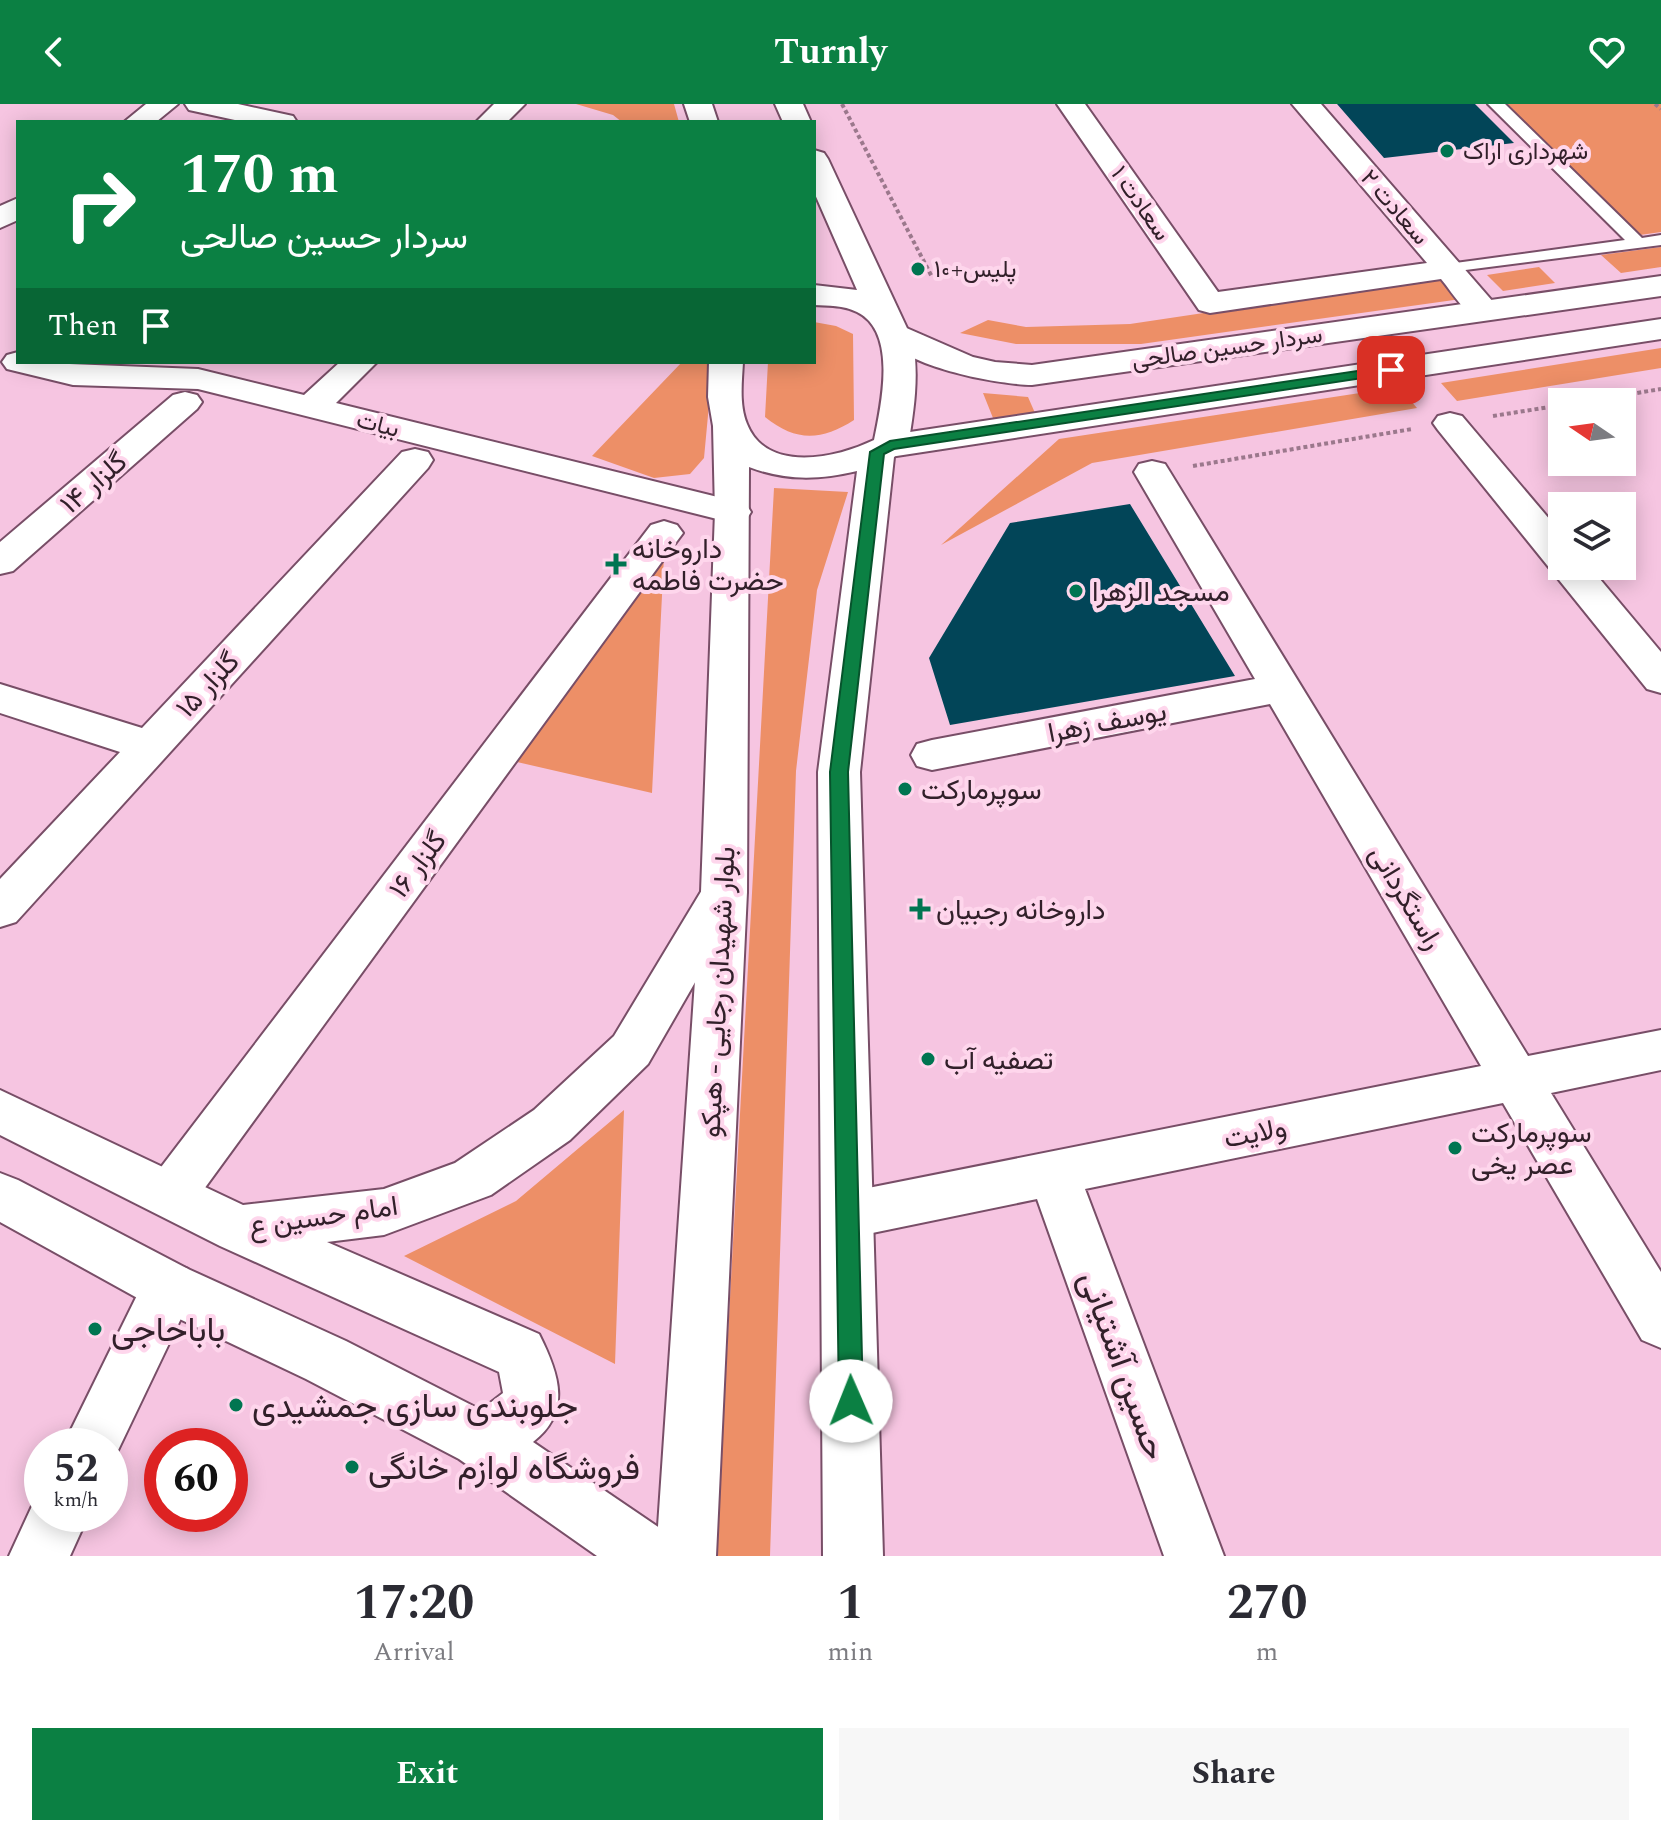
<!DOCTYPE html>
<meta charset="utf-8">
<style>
:root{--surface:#fff;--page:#f7f7f7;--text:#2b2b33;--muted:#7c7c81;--accent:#0b8043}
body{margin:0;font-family:Spectral,Vazirmatn,serif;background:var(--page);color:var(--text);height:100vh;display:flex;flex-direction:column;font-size:30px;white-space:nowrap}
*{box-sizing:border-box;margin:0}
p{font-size:26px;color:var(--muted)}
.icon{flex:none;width:44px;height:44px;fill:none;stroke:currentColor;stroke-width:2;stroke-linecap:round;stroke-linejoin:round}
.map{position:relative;height:1452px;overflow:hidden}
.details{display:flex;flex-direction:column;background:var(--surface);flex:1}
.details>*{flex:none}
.guide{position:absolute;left:16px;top:16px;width:800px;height:244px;border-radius:0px;box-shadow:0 4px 20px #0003;background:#0b8043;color:#fff;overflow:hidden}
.needle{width:52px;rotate:283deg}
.controls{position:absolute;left:1548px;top:284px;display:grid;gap:16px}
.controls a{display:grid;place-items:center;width:88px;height:88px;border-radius:0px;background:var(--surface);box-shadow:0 4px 20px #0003;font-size:40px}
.speed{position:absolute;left:24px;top:1324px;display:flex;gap:16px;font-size:40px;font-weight:700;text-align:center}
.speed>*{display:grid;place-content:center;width:104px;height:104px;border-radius:50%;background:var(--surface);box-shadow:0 4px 20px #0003;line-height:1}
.speed small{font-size:20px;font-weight:400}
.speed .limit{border:12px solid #d22;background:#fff;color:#111}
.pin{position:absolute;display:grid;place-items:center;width:68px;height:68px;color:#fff;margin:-34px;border-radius:16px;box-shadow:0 4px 12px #0006}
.me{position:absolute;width:88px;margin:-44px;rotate:359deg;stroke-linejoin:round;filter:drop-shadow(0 0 6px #0008)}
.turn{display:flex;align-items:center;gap:28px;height:168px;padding:0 32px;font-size:36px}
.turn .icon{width:104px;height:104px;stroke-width:2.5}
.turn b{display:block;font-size:56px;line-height:68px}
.then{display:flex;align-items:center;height:76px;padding:0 32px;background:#0003;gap:16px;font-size:30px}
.eta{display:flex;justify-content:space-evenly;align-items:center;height:136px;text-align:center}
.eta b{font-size:48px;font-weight:700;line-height:56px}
.cta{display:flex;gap:16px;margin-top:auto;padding:16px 32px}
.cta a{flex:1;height:92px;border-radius:0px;background:var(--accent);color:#fff;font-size:32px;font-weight:700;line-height:92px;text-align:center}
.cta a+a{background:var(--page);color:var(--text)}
header{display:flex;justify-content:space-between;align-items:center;height:104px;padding:0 32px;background:var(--accent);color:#fff;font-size:36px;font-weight:700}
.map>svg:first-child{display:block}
</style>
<header><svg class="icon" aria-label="back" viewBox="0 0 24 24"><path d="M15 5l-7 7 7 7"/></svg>Turnly<svg class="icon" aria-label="heart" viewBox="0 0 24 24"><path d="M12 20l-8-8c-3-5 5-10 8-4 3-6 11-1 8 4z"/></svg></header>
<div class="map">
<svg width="1661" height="1452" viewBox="0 0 1661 1452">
<rect width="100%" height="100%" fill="#f6c5e1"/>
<path fill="#ed8f67" d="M576 0H674L679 18H622L613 11Z
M1505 0H1661V128L1640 131Z
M1661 143V163L1621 169 1601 151Z
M1539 163 1555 179 1503 187 1487 171Z
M1443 173 1461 195 1141 240H1016L960 229 988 216 1026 223 1130 220Z
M814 218 836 222 853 230 854 316C821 337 796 338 765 313L768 258H814Z
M1661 244V264L1457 297 1441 279Z
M682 258H713L704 354 690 370 654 374 592 352Z
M1399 283 1417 304 1092 359 941 441 1059 335Z
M983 289 1028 293 1035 309 993 314Z
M774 384 848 388 817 486 796 667 770 1452H716Z
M664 452 652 689 517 658Z
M624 1006 615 1260 404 1152 516 1097Z"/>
<path fill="#024558" d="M1337 0H1475L1514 39 1384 54Z
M1130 400 1235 572 950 621 929 554 1010 419Z"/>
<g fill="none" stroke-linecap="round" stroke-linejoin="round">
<g stroke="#784e67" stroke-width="4">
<path id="service" d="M1488 0H1505L1642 134 1661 131V141L1442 169 1439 165 1442 161 1448 160 1625 136Z"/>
</g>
<g stroke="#784e67" stroke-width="4">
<path id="minor" d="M146 0H178L156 18H124Z
M185 0H238L293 12 297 18H244L189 6Z
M494 0H525L507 18H476Z
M1057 0H1085L1218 188 1427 159 1292 0H1321L1501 207 1496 214C1469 221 1457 194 1441 175L1210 209 1199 206Z
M18 94V116L0 124V102Z
M18 248V258L198 265 304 291 340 258H377L336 299 746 400 751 408 746 416 733 419 198 285 73 281 7 265 2 258 7 251Z
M185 288 197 291 202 298 197 305 13 467 0 470V438L173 291Z
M1450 309 1462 312 1562 430V462H1589L1661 548V589L1647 585 1438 326 1433 319 1438 312Z
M415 345 428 348 433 356 428 364 16 818 0 823V775L120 648 0 609V580L142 624 402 348Z
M1152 357 1165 360 1170 368 1528 952 1661 926V966L1551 989 1661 1168V1244L1642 1236 1503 999 1085 1085 1224 1452H1164L1037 1095 848 1134 829 1128 822 1111 829 1094 848 1088 1481 962 1270 600 932 666 917 662 911 651 917 640 932 636 1255 575 1134 368 1139 360Z
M664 417 677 421 683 429 677 437 188 1107 170 1114 152 1107 144 1091 152 1075 651 421Z
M169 1158 188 1165 196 1183 110 1363V1342H63L150 1165Z
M42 1387V1410H89L70 1452H9L38 1389Z"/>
</g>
<g stroke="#784e67" stroke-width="4">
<path id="tertiary" d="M724 771 740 776 747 788 648 960 570 1036 491 1091 384 1131 327 1138 539 1230C558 1268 573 1307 533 1338L670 1431 679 1452H597L459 1355 306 1275 150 1201 0 1118V1069L18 1076 188 1165 346 1237 481 1306 503 1289 499 1268 220 1142 0 1031V986L243 1101 384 1085 455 1059 534 1006 614 932 708 776Z"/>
</g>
<g stroke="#784e67" stroke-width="4">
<path id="secondary" d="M1661 172V192L1032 281C993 280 902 262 879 229L883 222 895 219 973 253 995 258 1032 261Z
M1661 215V235L890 353 878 349 872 342 878 335 890 331Z"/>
</g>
<g stroke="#784e67" stroke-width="4">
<path id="primary" d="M684 0H712L718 18H690Z
M775 0H803L811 18H783Z
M814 46 824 49 828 55 913 237C919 273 914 306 908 342L894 353 860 668 883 1452H823L818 668 857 367C819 376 786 377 749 363L747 788 716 1452H656L701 788 715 408 713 322 708 293 709 258H743C742 278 739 301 747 320 767 370 837 354 874 336 881 301 898 228 857 208 843 201 829 202 814 201V181L857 186 814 88Z"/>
</g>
<path stroke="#9b788c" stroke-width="4" stroke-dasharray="4 3" stroke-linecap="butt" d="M842 0 932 173
M1655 0 1661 5
M1582 298 1661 285
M1493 312 1562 301
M1193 362 1412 325"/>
<use href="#service" fill="#fff" fill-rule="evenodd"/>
<use href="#minor" fill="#fff" fill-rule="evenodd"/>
<use href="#tertiary" fill="#fff" fill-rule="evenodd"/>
<use href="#secondary" fill="#fff" fill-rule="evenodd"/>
<use href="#primary" fill="#fff" fill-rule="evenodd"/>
</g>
<path fill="#0b8043" stroke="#07532c" stroke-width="2" d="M1391 262 1396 263V269L894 345 884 350 848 668 863 1297 859 1305 851 1308 842 1305 839 1297 830 668 870 348 890 337Z"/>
<g fill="#007551" stroke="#fed6ec" stroke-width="3">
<circle cx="1447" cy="47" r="8"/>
<circle cx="918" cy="165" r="8"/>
<path d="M612 448h8v8h8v8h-8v8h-8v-8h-8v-8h8z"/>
<circle cx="1076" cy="487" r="8"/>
<circle cx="905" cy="685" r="8"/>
<path d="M916 793h8v8h8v8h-8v8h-8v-8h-8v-8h8z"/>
<circle cx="928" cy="955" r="8"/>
<circle cx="1455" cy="1044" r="8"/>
<circle cx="95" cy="1225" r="8"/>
<circle cx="236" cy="1301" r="8"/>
<circle cx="352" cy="1363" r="8"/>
</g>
<g text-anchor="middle" stroke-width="8" stroke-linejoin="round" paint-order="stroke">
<g font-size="24" fill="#32202a" stroke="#fed6ec" text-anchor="start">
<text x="1463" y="55">شهرداری اراک</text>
<text x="934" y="173">پلیس+۱۰</text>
</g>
<g font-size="24" fill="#32202a" stroke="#fed6ec">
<text transform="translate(1141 99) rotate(55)" y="8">سعادت ۱</text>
<text transform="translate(1395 103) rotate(49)" y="8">سعادت ۲</text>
<text transform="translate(1227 243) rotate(-8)" y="8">سردار حسین صالحی</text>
<text transform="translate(378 320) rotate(14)" y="8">بیات</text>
</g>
<g font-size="28" fill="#32202a" stroke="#fed6ec">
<text transform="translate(93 378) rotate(-41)" y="10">گلزار ۱۴</text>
<text transform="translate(207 580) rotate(-47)" y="10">گلزار ۱۵</text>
<text transform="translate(1107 617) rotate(-11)" y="10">یوسف زهرا</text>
<text transform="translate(417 760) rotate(-53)" y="10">گلزار ۱۶</text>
<text transform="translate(1407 793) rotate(59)" y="10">راستگردانی</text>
<text transform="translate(717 888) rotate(-87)" y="10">بلوار شهیدان رجایی - هپکو</text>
<text transform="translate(1255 1028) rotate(-11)" y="10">ولایت</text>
<text transform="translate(323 1111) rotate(-8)" y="10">امام حسین ع</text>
</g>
<g font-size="28" fill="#32202a" stroke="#fed6ec" text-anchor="start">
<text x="632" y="454">داروخانه<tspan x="632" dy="32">حضرت فاطمه</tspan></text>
<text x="1092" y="497">مسجد الزهرا</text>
<text x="921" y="695">سوپرمارکت</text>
<text x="936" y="815">داروخانه رجبیان</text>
<text x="944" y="965">تصفیه آب</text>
<text x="1471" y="1038">سوپرمارکت<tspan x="1471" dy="32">عصر یخی</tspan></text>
</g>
<g font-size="34" fill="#32202a" stroke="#fed6ec" text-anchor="start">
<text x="111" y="1237">باباحاجی</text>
<text x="252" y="1313">جلوبندی سازی جمشیدی</text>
<text x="368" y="1375">فروشگاه لوازم خانگی</text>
</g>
<g font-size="34" fill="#32202a" stroke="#fed6ec">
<text transform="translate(1124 1261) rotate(70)" y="12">حسین آشتیانی</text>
</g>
</g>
</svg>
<div class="controls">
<a><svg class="needle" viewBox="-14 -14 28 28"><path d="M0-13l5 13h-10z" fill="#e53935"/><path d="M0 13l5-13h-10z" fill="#7c7c81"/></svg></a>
<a><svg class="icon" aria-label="layers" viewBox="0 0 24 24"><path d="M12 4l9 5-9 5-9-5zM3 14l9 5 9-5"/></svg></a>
</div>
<div class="speed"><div>52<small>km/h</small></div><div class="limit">60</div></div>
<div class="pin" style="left:1391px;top:266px;background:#d93025"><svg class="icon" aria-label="arrive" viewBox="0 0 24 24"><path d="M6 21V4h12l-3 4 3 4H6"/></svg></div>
<svg class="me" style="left:851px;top:1297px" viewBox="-20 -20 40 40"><circle r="19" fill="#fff"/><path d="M0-13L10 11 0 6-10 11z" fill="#0b8043"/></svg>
<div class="guide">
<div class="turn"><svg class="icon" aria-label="right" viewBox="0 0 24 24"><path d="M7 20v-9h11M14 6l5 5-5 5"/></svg><div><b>170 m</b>سردار حسین صالحی</div></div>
<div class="then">Then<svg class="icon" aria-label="arrive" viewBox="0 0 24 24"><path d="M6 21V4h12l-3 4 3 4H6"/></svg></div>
</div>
</div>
<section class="details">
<div class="eta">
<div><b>17:20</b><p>Arrival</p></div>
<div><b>1</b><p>min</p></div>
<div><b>270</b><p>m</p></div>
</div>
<div class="cta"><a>Exit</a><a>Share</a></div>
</section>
